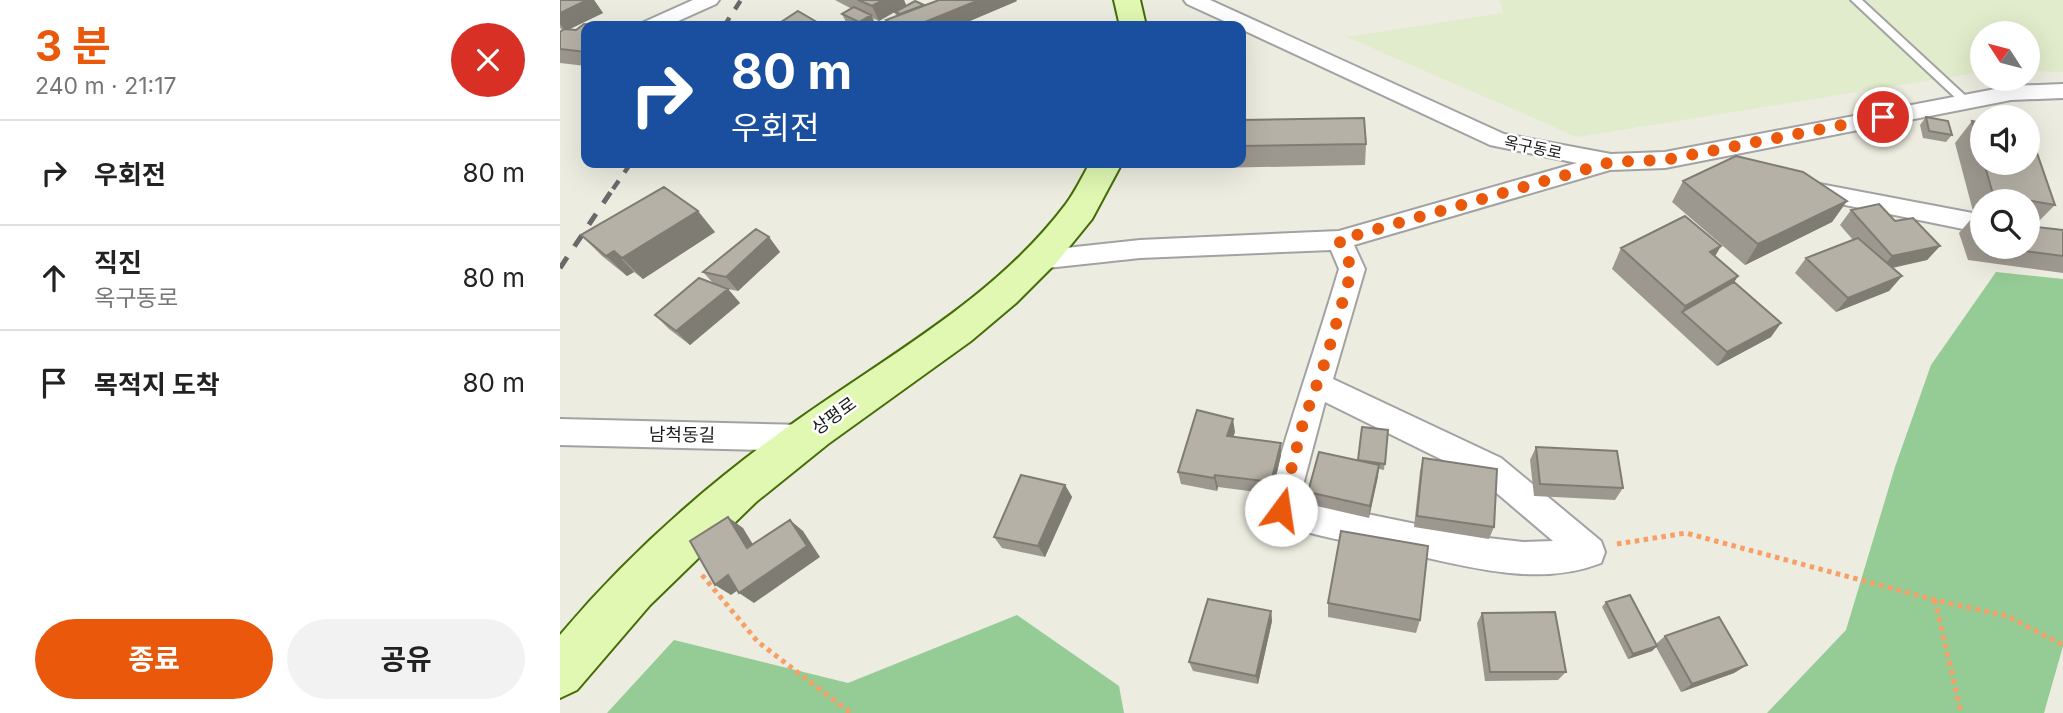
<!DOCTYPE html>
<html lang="ko">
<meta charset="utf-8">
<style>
:root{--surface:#fff;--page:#f2f2f2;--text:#222;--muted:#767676;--line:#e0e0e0;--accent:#ea580c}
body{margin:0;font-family:Inter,"Noto Sans KR",sans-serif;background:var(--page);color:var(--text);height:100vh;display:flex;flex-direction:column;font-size:26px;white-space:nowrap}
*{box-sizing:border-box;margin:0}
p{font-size:23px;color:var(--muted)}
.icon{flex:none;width:38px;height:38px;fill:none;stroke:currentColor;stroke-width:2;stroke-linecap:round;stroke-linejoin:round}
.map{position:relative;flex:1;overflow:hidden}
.details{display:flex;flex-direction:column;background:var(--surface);width:560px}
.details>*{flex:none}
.banner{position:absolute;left:21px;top:21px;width:665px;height:147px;border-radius:14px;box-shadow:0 7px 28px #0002;background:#1a4fa0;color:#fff;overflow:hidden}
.needle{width:46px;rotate:306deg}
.fabs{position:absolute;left:1410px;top:21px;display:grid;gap:14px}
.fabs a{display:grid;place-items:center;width:70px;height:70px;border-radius:50%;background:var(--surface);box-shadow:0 7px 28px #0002;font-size:35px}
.pin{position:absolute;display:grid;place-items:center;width:60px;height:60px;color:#fff;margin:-30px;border:4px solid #fff;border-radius:50%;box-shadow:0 2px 7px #0007}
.me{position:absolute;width:77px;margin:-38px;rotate:14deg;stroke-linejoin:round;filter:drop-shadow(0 0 5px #0008)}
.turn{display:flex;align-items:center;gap:24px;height:147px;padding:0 35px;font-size:32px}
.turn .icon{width:91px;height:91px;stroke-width:2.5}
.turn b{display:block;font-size:49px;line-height:60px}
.round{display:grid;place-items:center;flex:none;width:74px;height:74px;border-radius:37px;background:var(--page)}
.head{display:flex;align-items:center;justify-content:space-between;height:119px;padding:0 35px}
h1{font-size:42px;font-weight:700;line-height:52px;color:var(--accent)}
.cta{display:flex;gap:14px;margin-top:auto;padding:14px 35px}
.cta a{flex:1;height:80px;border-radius:42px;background:var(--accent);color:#fff;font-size:28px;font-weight:700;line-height:80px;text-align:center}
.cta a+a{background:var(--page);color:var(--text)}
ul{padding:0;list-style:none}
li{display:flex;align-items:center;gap:21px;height:105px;padding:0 35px;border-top:2px solid var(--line)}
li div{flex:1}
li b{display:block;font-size:26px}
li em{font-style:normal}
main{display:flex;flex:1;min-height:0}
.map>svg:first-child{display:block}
</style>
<main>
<section class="details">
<div class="head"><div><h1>3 분</h1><p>240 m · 21:17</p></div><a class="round" style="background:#d93025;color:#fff"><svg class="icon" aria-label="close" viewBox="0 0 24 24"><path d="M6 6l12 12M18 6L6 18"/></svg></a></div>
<ul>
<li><svg class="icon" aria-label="right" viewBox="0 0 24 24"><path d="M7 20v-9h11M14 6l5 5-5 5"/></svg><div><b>우회전</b></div><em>80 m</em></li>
<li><svg class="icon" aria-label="ahead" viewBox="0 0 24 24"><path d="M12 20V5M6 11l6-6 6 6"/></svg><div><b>직진</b><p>옥구동로</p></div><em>80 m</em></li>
<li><svg class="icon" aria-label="arrive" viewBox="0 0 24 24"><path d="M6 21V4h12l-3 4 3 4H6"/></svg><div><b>목적지 도착</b></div><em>80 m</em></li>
</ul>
<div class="cta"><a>종료</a><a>공유</a></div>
</section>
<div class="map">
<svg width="1503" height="713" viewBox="0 0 1503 713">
<rect width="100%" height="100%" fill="#ecece0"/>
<path fill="#e0eccb" d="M940 0H1503V72L1468 71V33H1423V72L1017 137 787 37 943 13Z"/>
<path fill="#95cb95" d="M1436 272 1503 279V646L1484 713H1207L1286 630 1335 467 1371 365Z
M457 615 559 686 564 713H47L114 640 288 683Z"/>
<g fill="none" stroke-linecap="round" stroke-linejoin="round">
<g stroke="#a2a2a2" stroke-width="4">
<path id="service" d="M1291 0H1302L1409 99V103H1401Z"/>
</g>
<g stroke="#a2a2a2" stroke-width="4">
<path id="minor" d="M133 0H159L156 4 107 26H81L84 22Z
M624 0H650L944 134 1051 154 1105 152 1451 86 1503 84V98L1451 100 1105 168 1050 170 794 245 805 269 773 379 941 458 1041 541 1045 552 1041 563C976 589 900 564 835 551 793 542 750 536 710 520L705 510C727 429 755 350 779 269L771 250 580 258 478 269 469 267 465 260 469 253 478 251 580 240 779 231 1017 163 930 145 681 29V26H675L627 4ZM765 402 919 478 993 541 963 542 919 537 739 500Z
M1244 181 1423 215V233L1236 195 1232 189 1236 183Z
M0 419 245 425 256 429 260 438 256 447 245 451 0 445Z"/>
</g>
<g stroke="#446d06" stroke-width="4">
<path id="secondary" d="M554 0H580L586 26H560Z
M530 163H562L532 219 497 262 456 303 411 341 268 444 196 502 90 605 17 690 0 698V635C69 553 152 480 239 419 332 353 436 297 506 204 515 192 522 177 530 163Z"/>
</g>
<path stroke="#f79f66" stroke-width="5" stroke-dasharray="4.5 4.5" stroke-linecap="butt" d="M1057 544 1126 533 1375 600 1447 616 1503 645
M142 575 198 642 291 713
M1375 600 1401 713"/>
<use href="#service" fill="#fff" fill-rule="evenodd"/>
<use href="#minor" fill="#fff" fill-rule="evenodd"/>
<use href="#secondary" fill="#e0f8b2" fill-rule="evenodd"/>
<path stroke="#696969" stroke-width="4.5" stroke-dasharray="10 10" stroke-linecap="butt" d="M164 26 181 0
M53 189 71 163"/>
<path stroke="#696969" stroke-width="5" stroke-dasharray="13 13" stroke-linecap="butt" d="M0 268 54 187"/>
</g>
<path fill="#9d988f" d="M0 0H34L43 13 9 29 16 30 24 24 33 25 37 22 68 25V26H26V66L0 63V32L3 30 0 28Z
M275 0H344L346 5H364L379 0H456L457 1 398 26H329L326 20 336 16 335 12 319 21 312 18 315 23 309 26H295L286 22 282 14 292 9Z
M1366 117 1392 135 1386 142 1363 138 1360 125Z
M681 120 806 144 805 165 654 168V163H681Z
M1412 121 1423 123V163H1468L1495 205 1474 226 1468 225V201H1423V217L1414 215 1395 143Z
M1123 181 1287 201 1272 222 1185 265 1112 202Z
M1291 210 1335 221 1380 246 1367 260 1333 268 1342 276 1329 291 1276 312 1235 273 1246 258 1293 240 1280 225Z
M1412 218 1423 219V247H1468L1503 230V273L1408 260 1399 233Z
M155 232 83 279 74 272 67 276 42 256 21 235Z
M209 237 220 252 178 291 168 289 180 303 130 345 109 329 95 315 153 283 143 272Z
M1061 248 1155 257 1178 276 1174 282 1211 337 1157 366 1052 269Z
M828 430 824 470 819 469 809 518 748 504V492L798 460Z
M675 432 673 437 721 443V455L712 494 658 487 657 491 621 484 618 472Z
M976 447 1063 488 1055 500 974 496 970 460Z
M863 458 934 527 929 539 854 527 860 471Z
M505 485 512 497 485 557 442 548 434 537Z
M1046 602 1096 644 1105 636 1187 665 1174 673 1121 692 1096 647 1092 651 1068 659 1042 607Z
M768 603 860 620 856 633 768 617Z
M711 611 712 621 698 684 633 671 629 662Z
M922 613 1006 672 998 680 925 681 917 623Z"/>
<path fill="#7f7c74" d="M27 0H34L43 13 6 31 0 24V13Z
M323 0H344L346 5 319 21 312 6Z
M419 0H456L457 1 398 26H355Z
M311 15 315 23 309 26H301L299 22Z
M255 21 258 26H247Z
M1287 201 1272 222 1185 265 1198 244Z
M138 211 155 232 83 279 62 258Z
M209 237 220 252 178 291 166 277Z
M1161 246 1149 267 1150 252Z
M1380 246 1367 260 1320 270 1332 256Z
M54 251 74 272 67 276 46 256Z
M1178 276 1165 297 1122 312 1125 306Z
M1342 276 1329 291 1276 312 1288 298Z
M168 289 180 303 130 345 116 331Z
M1221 323 1211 337 1157 366 1167 352Z
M673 419 675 432 669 449 667 436Z
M721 443V455L712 494 711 482Z
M819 465 818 477 809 518 810 506Z
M655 475 658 487 657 491 654 478Z
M505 485 512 497 485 557 478 546Z
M168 517 183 528 202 559 187 548Z
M230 520 243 531 260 557 194 603 179 593Z
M168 575 184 586 171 595 155 585Z
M711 611 712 621 698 684 696 676Z
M1097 646 1092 651 1068 659 1073 654Z
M1187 665 1174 673 1121 692 1132 684Z"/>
<path fill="#b6b1a6" stroke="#7f7c74" stroke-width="2" d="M0 0H27L0 13Z
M298 0H323L312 6Z
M379 0H419L355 26H335L326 20Z
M355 1 364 5 340 14 335 12Z
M294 7 311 15 299 22 282 14Z
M238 11 255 21 247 26H215Z
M37 22 68 25 66 26H26V52L0 49V32L4 29 16 30 24 24 33 25Z
M1366 117 1388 121 1392 135 1369 131Z
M804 118 806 144 681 146V120Z
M1412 121 1423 123V158Z
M1468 130H1469L1495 205 1433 194 1424 163H1468Z
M1176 156 1243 172 1287 201 1198 244 1123 181Z
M104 187 138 211 62 258 54 251 46 256 21 235Z
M1319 204 1335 221 1353 218 1380 246 1332 256 1291 210Z
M1125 216 1161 246 1150 252 1178 276 1125 306 1061 248Z
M1412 218 1423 219V245H1422Z
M1468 226 1503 230V256L1434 247H1468Z
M196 229 209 237 166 277 143 272Z
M1298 238 1342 276 1288 298 1246 258Z
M139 278 168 289 116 331 95 315Z
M1174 282 1221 323 1167 352 1122 312Z
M637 410 673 419 667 436 721 443 711 482 655 475 654 478 618 472Z
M802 427 828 430 825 464 798 460Z
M976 447 1057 451 1063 488 980 484Z
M759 452 819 465 810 506 748 492Z
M863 458 937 469 934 527 857 516Z
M461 475 505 485 478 546 434 537Z
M168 517 187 548 230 520 247 546 179 593 168 575 155 585 130 541Z
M781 531 868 546 860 620 768 603Z
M1070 595 1097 646 1073 654 1046 602Z
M648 599 711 611 696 676 629 662Z
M995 612 1006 672H930L922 613Z
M1159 617 1187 665 1132 684 1105 636Z"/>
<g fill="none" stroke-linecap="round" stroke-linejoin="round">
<path stroke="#ea580c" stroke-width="12" stroke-dasharray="0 21.6" d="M721 510 743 423 766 359 792 269 779 240 1051 162 1105 160 1323 117"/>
</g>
<g text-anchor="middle" stroke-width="5" stroke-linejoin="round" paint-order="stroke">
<g font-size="16" fill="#1b1b1b" stroke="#fff">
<text transform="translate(973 147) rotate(12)" y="6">옥구동로</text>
</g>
<g font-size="18" fill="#1b1b1b" stroke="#fff">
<text transform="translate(274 416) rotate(-36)" y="6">상평로</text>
<text transform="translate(122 435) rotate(1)" y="6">남척동길</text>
</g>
</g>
</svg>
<div class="fabs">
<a><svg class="needle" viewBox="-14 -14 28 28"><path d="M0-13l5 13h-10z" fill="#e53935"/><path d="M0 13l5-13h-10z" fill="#767676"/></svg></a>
<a><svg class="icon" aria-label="sound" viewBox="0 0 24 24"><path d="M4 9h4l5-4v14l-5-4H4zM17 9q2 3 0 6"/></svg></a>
<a><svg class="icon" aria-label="search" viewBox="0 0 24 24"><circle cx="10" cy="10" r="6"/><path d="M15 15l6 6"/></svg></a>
</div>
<div class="pin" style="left:1323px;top:117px;background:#d93025"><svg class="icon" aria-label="arrive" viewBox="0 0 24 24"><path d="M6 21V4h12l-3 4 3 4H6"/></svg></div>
<svg class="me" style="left:721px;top:510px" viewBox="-20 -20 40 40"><circle r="19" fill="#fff"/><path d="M0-13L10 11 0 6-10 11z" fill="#ea580c"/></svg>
<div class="banner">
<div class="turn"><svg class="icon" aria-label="right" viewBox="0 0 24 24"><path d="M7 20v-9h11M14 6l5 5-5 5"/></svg><div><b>80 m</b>우회전</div></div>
</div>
</div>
</main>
